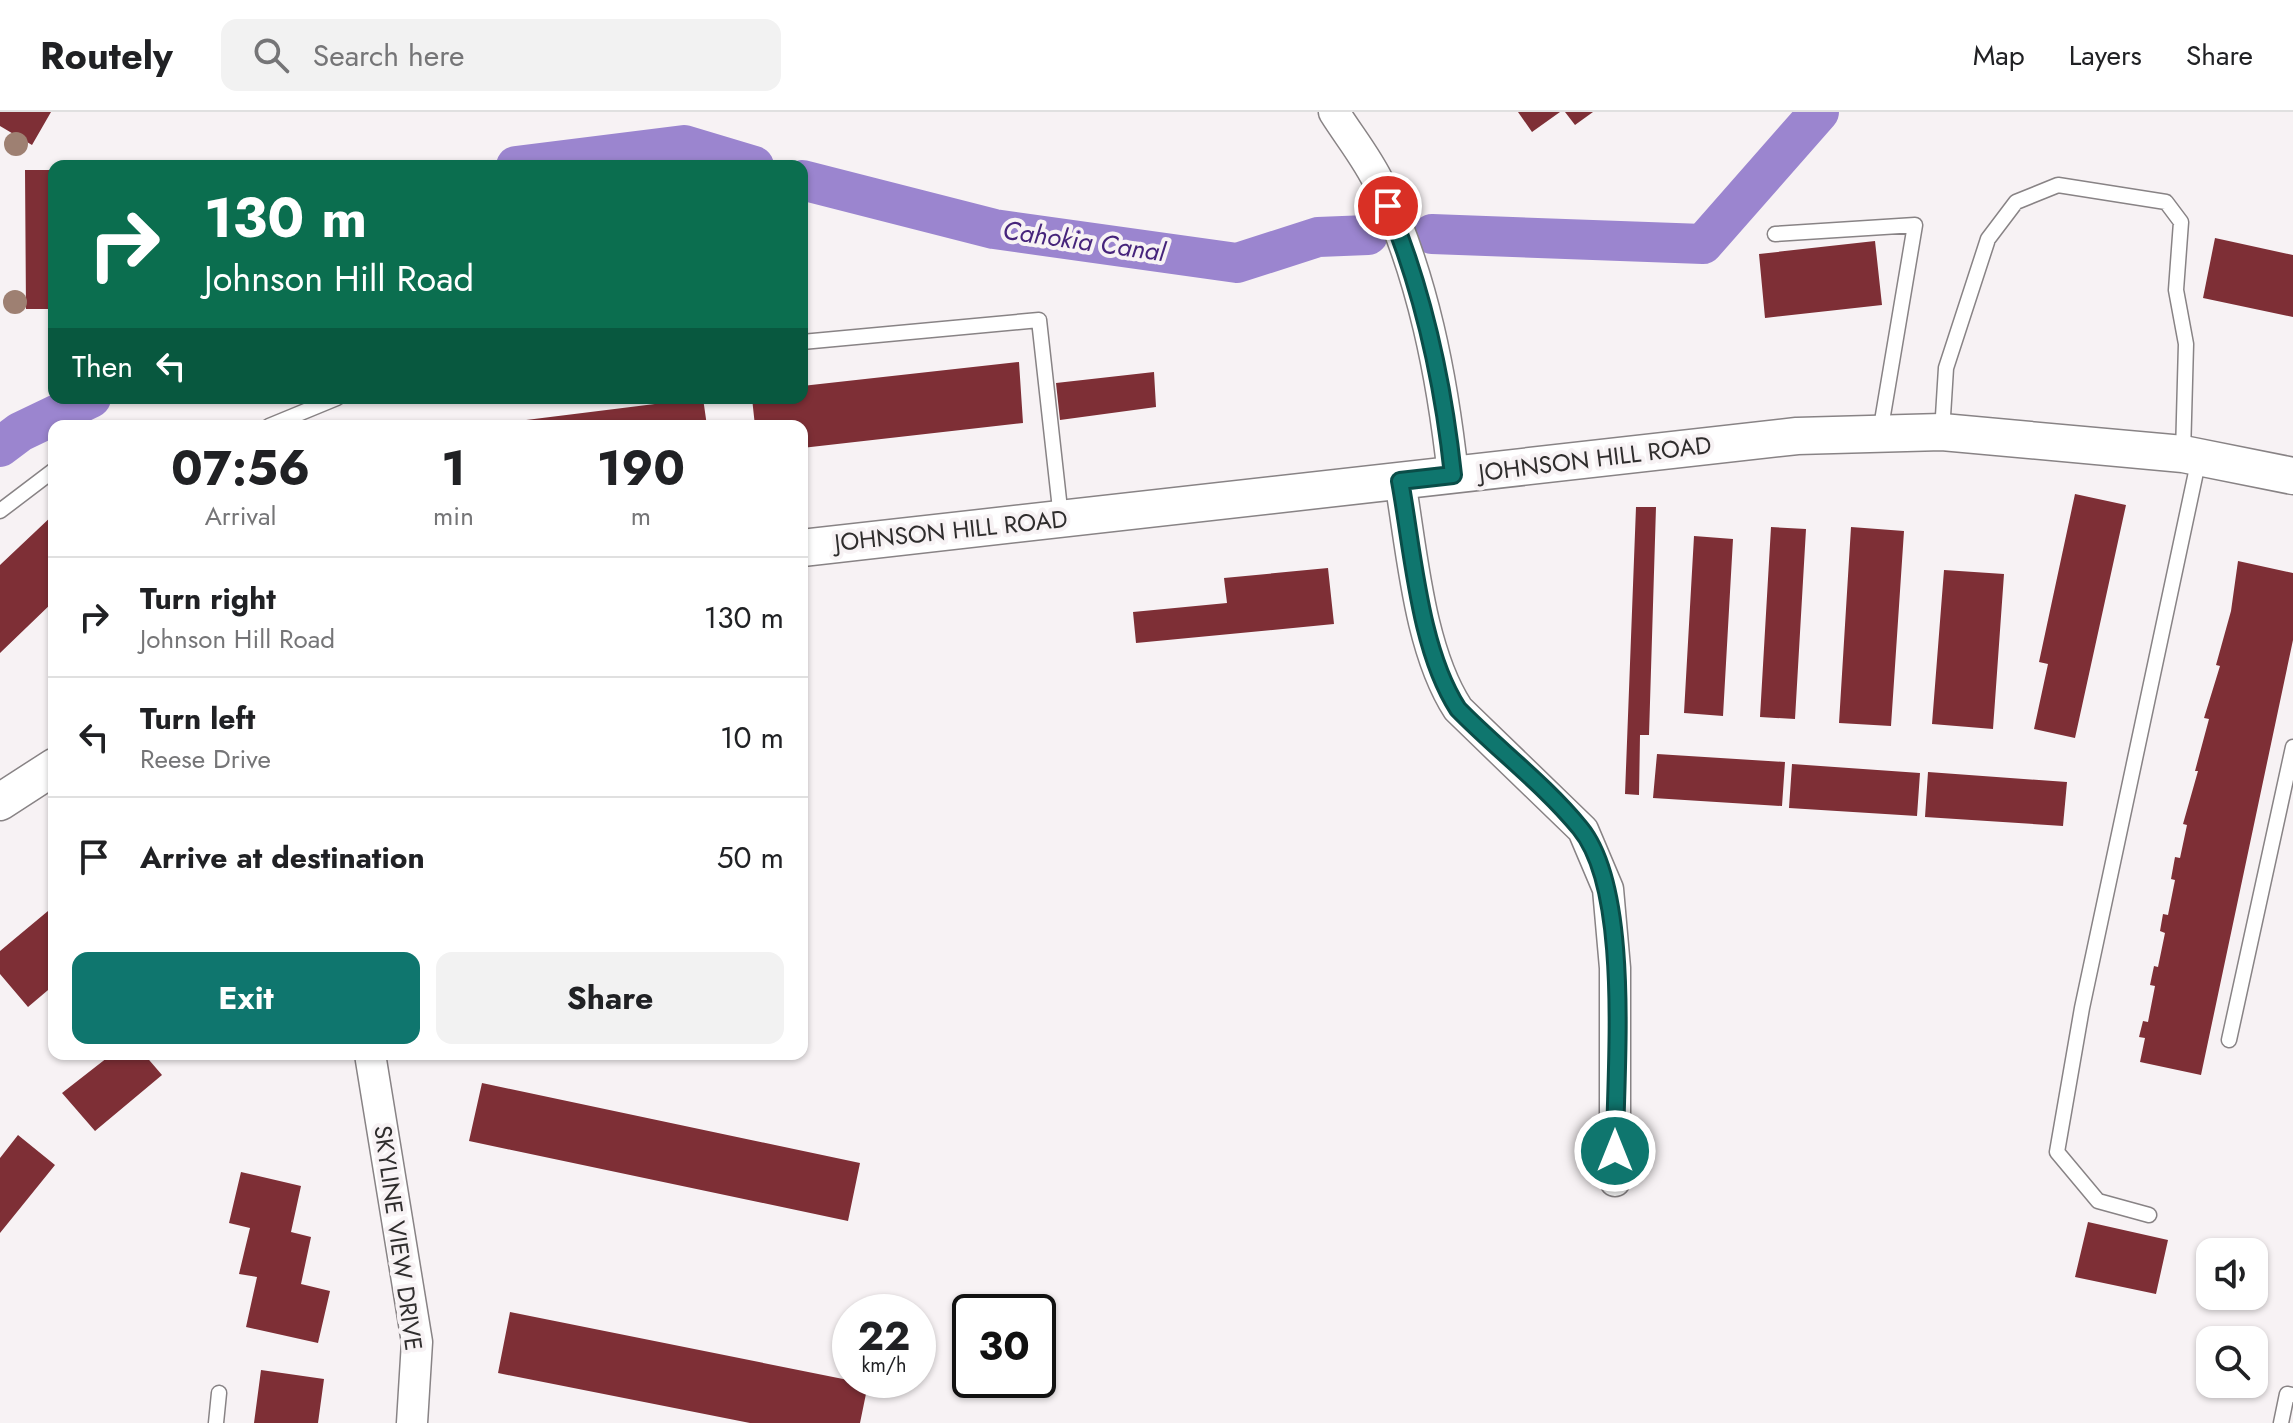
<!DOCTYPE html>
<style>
:root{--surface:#fff;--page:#f2f2f2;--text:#202124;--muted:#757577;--line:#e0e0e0;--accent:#0f766e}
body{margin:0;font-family:Jost,sans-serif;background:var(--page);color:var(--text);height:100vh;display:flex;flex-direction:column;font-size:30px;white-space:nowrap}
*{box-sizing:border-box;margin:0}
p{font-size:26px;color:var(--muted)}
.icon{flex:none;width:44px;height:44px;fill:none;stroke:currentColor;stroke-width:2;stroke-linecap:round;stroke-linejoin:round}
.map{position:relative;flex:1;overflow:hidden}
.side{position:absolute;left:48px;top:308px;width:760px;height:640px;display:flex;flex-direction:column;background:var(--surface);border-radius:16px;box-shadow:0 2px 6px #0004}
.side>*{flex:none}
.hud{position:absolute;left:48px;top:48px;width:760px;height:244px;border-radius:16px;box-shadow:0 2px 6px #0004;background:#0b6e4f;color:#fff;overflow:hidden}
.controls{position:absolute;left:2196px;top:1126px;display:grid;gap:16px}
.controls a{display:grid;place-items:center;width:72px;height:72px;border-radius:16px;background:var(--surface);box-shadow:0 2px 6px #0004;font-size:40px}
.speed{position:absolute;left:832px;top:1182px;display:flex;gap:16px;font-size:40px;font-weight:700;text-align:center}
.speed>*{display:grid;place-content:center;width:104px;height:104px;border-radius:50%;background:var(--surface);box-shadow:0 2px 6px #0004;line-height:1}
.speed small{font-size:20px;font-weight:400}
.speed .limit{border:4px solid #111;border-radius:12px;background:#fff;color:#111}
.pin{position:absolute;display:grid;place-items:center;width:68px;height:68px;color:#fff;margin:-34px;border:4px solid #fff;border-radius:50%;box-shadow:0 2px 8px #0007}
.me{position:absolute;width:88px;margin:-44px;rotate:0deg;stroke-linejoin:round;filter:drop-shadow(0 0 6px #0008)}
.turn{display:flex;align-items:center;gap:28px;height:168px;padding:0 24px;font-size:36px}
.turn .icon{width:104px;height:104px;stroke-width:2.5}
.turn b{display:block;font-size:56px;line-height:68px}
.then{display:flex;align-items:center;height:76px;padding:0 24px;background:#0003;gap:16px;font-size:30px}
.eta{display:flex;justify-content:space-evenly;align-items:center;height:136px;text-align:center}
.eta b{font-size:48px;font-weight:700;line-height:56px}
.primary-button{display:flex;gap:16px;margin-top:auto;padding:16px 24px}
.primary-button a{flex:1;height:92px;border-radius:16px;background:var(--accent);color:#fff;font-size:32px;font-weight:700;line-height:92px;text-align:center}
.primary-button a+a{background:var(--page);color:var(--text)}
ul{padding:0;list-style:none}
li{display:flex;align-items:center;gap:24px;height:120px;padding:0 24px;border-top:2px solid var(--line)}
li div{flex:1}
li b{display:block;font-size:30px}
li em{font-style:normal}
header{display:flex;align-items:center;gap:48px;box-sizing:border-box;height:112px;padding:0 40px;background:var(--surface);border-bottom:2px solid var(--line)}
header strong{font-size:38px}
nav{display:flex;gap:44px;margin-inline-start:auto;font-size:28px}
.search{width:560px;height:72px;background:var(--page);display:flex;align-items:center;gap:20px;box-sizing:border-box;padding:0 28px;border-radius:16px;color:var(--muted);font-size:30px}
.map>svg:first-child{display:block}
</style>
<header>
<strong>Routely</strong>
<div class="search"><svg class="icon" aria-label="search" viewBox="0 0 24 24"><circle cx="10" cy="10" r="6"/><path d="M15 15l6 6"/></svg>Search here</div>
<nav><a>Map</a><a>Layers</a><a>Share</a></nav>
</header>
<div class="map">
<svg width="2293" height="1311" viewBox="0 0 2293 1311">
<rect width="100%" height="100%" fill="#f7f2f4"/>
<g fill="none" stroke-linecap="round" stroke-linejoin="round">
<path stroke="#9b85cf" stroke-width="40" d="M516 54 684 33 754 54
M802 68 994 117 1237 151 1318 125 1368 123
M1432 122 1703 132 1819 0
M0 335 20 320 91 286"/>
</g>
<path fill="#7e2f36" d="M0 0H51L32 33 0 14Z
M1518 0H1560L1532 20Z
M1565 0H1593L1575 13Z
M25 58H54V197H26Z
M2215 126 2293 143V205L2203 186Z
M1875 129 1882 193 1765 206 1759 142Z
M1019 250 1023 311 802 336V314H755L752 286H802V274Z
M1154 260 1156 295 1060 308 1056 271Z
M703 286 707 314H494V312Z
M2075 382 2126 393 2075 626 2034 617 2048 552 2039 550Z
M1636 395H1656L1649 623H1640L1639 683 1625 682Z
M54 402V489L0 541V453Z
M1771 415 1806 417 1795 607 1760 605Z
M1851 415 1904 419 1891 614 1839 611Z
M1694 424 1733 427 1723 604 1684 601Z
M2238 449 2293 461V528L2201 963 2140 950 2145 926 2139 925 2143 909 2148 910 2155 874 2150 873 2154 854 2158 855 2165 821 2160 819 2163 802 2168 803 2175 768 2171 767 2175 745 2180 746 2187 713 2183 712 2198 659H2195L2209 607 2204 606 2220 554 2216 553 2231 499Z
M1328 456 1334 512 1136 531 1133 500 1227 491 1224 466Z
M1944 458 2004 462 1993 617 1932 612Z
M1657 642 1785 650 1782 694 1653 686Z
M1792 652 1920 661 1917 704 1789 696Z
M1928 660 2067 670 2063 714 1925 705Z
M54 794V873L28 895 0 862V839Z
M112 942H144L162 963 95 1019 62 981Z
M482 971 860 1051 848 1109 469 1029Z
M18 1023 55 1053 0 1121V1046Z
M241 1060 301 1074 291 1120 311 1125 301 1172 330 1179 318 1231 246 1215 257 1165 239 1162 250 1116 229 1111Z
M2088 1110 2168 1128 2156 1182 2075 1165Z
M510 1200 868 1272 860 1311H750L498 1261Z
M261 1258 324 1267 318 1311H254Z"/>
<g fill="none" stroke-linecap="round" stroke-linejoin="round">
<g stroke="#888385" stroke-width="17">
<path id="service" d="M1775 122 1915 113 1880 321
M802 230 1039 208 1061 406
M269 314 337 286
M1942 320 1946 256 1988 127 2016 90 2058 73 2166 90 2181 110 2176 178 2186 232 2183 342
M0 399 54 358
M2229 928 2293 635
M2149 1103 2098 1089 2057 1040 2082 896 2199 346
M216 1311 219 1281
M2281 1311 2287 1282 2293 1283"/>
</g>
<g stroke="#888385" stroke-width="33">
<path id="minor" d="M1334 0C1349 24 1368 47 1380 73 1423 165 1442 263 1453 363
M1400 369C1412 439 1419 537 1458 597L1583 718 1608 777 1615 856V1069
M370 942 417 1230 412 1311"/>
</g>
<g stroke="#888385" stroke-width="39">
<path id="tertiary" d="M802 436 1797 324 1942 320 2183 342 2293 364
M0 690 54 655"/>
</g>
<use href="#service" stroke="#fff" stroke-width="14"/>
<use href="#minor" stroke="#fff" stroke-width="30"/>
<use href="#tertiary" stroke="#fff" stroke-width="36"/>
</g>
<g fill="#9e8072">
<circle cx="16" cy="32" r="12"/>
<circle cx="15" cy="190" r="12"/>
</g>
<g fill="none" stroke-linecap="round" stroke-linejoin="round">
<g stroke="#0a4d48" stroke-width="20">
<path id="route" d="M1388 94C1424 181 1443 269 1453 363L1400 369C1413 439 1419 537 1458 597 1497 637 1544 672 1580 716 1632 779 1615 957 1615 1039"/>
</g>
<use href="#route" stroke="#0f766e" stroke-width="14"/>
</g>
<g text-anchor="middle" stroke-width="8" stroke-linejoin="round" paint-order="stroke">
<g font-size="24" fill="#2f2d2d" stroke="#f7f2f4">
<text transform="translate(1595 347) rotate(-7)" y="8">JOHNSON HILL ROAD</text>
<text transform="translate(951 419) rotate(-6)" y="8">JOHNSON HILL ROAD</text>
<text transform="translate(398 1126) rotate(82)" y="8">SKYLINE VIEW DRIVE</text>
</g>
<g font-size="26" font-style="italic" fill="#46247b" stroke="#f7f2f4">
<text transform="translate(1084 129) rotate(8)" y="9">Cahokia Canal</text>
</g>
</g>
</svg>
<div class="controls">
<a><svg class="icon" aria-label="sound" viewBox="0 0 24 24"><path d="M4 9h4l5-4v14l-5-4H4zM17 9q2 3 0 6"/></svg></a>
<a><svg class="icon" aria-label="search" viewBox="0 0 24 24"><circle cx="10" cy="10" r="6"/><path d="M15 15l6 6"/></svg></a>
</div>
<div class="speed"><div>22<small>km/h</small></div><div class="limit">30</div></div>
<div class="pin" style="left:1388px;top:94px;background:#d93025"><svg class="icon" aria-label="arrive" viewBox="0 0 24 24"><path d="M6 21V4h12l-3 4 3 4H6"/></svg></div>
<svg class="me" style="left:1615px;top:1039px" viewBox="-20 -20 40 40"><circle r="17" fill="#0f766e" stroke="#fff" stroke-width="3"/><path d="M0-11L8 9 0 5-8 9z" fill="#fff"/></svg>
<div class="hud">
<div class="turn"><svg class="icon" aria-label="right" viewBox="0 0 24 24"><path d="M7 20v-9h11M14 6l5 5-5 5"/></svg><div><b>130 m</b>Johnson Hill Road</div></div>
<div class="then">Then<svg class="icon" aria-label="left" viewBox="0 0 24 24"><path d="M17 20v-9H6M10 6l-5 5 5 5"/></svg></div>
</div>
<section class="side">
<div class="eta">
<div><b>07:56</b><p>Arrival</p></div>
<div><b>1</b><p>min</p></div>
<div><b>190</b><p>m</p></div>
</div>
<ul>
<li><svg class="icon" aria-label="right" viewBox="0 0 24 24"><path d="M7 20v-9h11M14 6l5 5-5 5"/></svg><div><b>Turn right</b><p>Johnson Hill Road</p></div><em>130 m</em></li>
<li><svg class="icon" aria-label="left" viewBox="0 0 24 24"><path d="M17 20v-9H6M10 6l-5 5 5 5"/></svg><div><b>Turn left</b><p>Reese Drive</p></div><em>10 m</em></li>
<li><svg class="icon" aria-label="arrive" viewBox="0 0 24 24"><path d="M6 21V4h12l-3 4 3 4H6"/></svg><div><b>Arrive at destination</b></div><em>50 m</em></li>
</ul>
<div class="primary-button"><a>Exit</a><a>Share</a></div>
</section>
</div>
